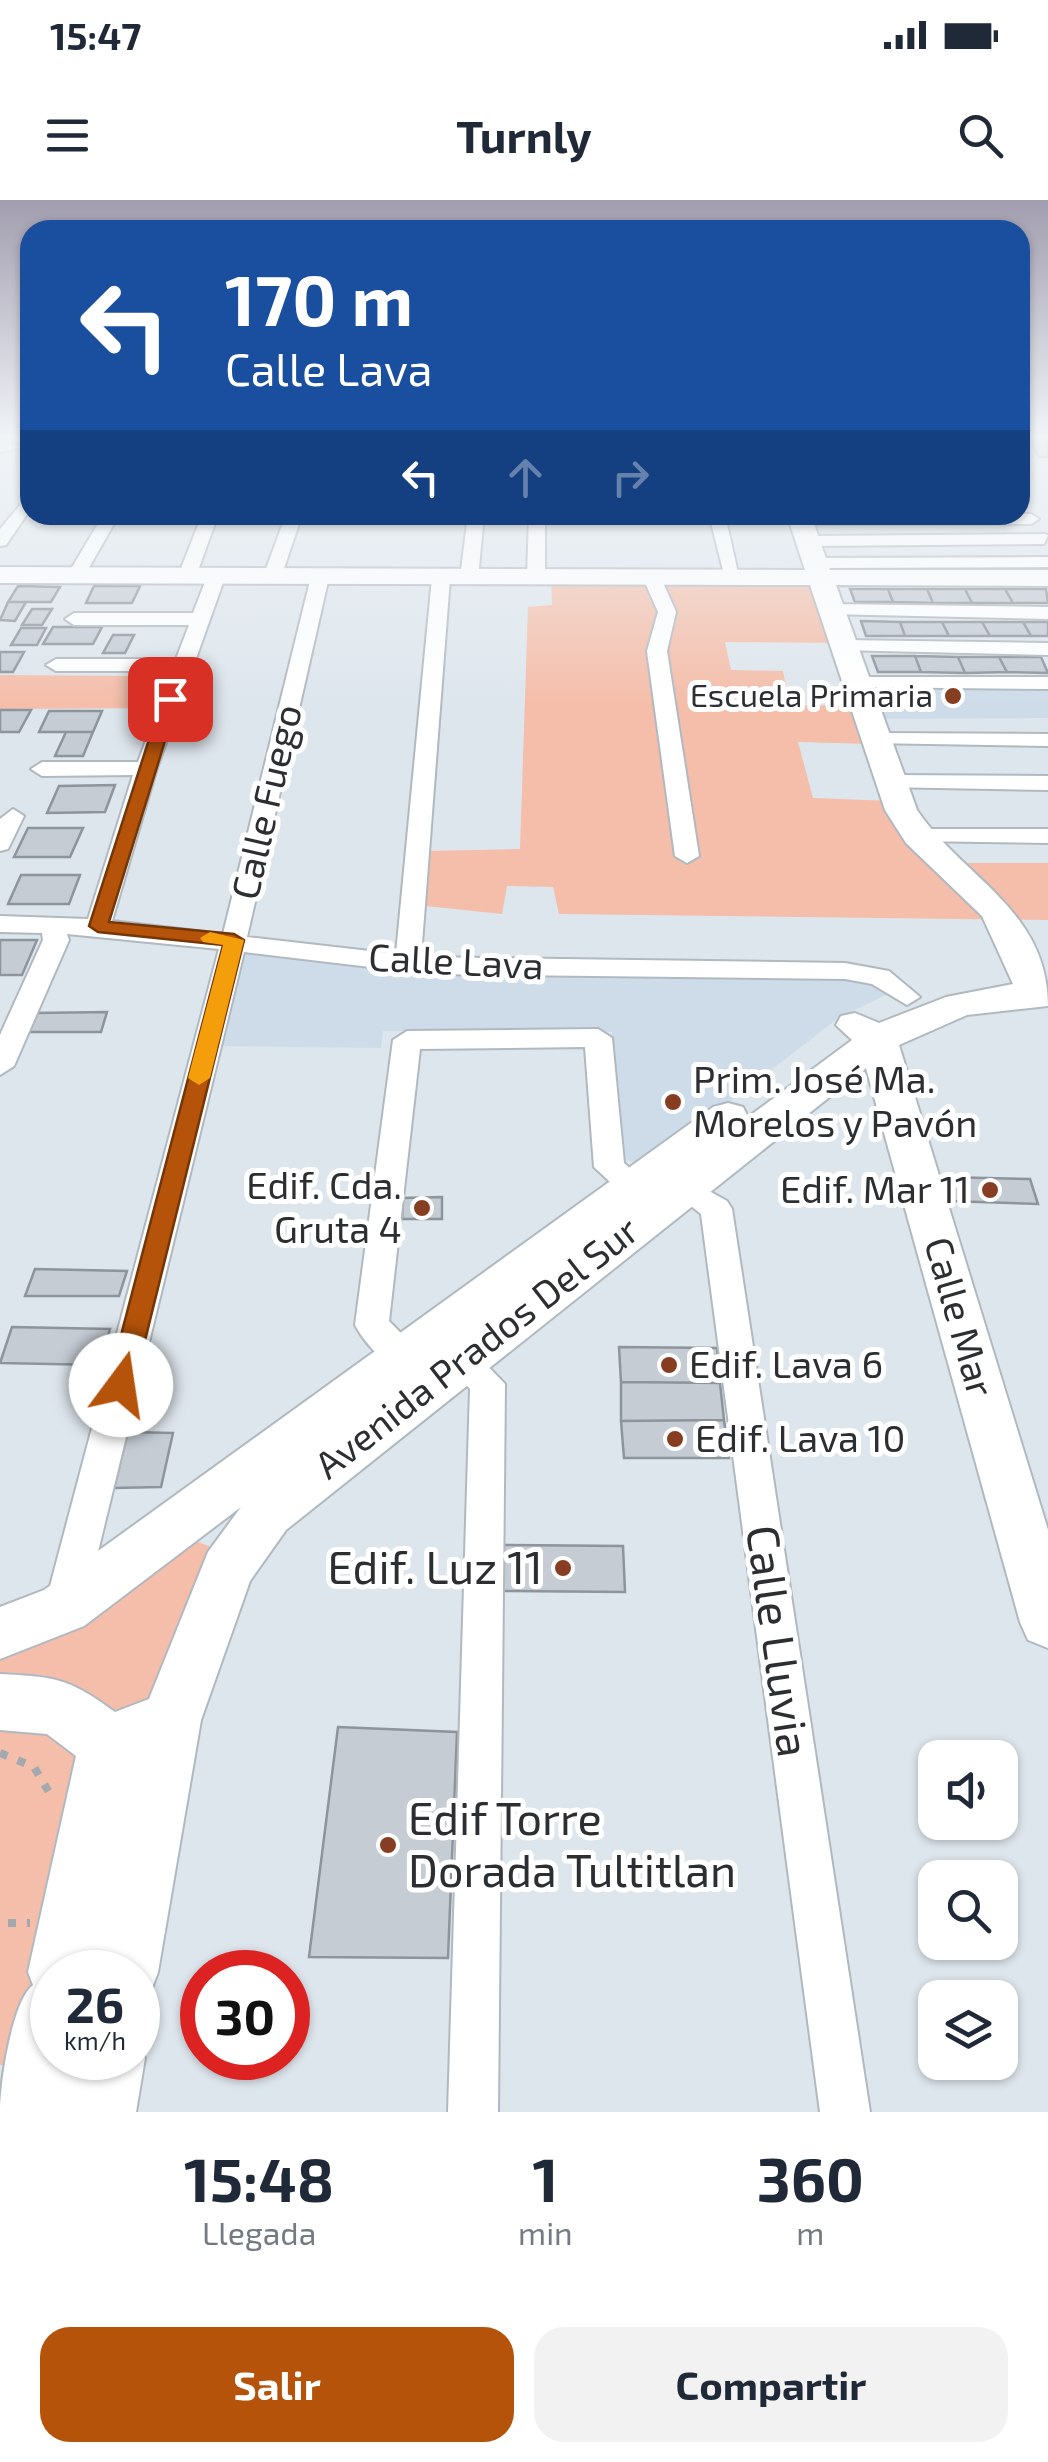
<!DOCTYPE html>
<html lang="es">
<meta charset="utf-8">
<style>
:root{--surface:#fff;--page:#f2f2f3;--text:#1f2937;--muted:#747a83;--accent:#b45309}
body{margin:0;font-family:"Exo 2",sans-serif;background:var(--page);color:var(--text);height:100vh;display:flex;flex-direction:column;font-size:38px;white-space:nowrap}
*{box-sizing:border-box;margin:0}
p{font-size:32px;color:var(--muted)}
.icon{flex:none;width:55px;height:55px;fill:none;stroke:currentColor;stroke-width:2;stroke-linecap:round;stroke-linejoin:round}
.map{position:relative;height:1912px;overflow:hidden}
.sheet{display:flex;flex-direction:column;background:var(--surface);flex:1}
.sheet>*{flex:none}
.hud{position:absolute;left:20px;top:20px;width:1010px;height:305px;border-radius:30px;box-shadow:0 2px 8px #0004;background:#1a4fa0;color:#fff;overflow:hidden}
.buttons{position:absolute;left:918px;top:1540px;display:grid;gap:20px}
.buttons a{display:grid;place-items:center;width:100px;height:100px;border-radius:20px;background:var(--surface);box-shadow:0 2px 8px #0004;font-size:50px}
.speed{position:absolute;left:30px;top:1750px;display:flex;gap:20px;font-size:50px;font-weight:700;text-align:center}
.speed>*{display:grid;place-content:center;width:130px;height:130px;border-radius:50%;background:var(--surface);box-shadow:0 2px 8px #0004;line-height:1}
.speed small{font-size:25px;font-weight:400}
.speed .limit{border:15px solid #d22;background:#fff;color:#111}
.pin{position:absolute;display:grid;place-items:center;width:85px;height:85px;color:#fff;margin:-42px;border-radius:20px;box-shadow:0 5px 15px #0006}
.me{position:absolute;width:110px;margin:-55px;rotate:14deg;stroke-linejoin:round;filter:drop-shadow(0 0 8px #0008)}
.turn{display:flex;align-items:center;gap:35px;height:210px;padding:0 40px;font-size:45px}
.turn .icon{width:130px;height:130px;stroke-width:2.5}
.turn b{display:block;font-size:70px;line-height:85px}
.lanes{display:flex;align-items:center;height:95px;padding:0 40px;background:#0003;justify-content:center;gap:50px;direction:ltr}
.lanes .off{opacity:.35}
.eta{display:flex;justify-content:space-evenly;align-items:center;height:170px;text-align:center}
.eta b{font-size:60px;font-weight:700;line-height:70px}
.button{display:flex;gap:20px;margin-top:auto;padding:20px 40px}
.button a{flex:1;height:115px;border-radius:30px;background:var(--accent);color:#fff;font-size:40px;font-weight:700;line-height:115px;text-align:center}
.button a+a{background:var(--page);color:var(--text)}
.status{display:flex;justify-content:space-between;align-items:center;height:70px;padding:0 50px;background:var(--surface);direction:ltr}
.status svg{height:28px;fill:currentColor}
header{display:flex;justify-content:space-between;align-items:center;height:130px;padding:0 40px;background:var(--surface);font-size:45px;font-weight:700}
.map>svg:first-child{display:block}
</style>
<div class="status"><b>15:47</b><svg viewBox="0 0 49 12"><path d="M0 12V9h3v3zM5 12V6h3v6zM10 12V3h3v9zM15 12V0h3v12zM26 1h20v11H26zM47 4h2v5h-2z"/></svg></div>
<header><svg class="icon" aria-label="menu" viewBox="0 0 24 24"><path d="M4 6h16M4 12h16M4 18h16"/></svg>Turnly<svg class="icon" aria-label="search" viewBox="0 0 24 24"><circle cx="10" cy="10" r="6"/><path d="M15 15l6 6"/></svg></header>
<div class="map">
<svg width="1048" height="1912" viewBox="0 0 1048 1912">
<rect width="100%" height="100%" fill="#dee6ed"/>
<path fill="#cedcea" d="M1048 484V518L865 519 855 485Z
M242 746 419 769 859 776 890 793 840 817 645 967 618 957 612 832 383 831 381 848 217 846Z"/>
<path fill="#f4beaa" d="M829 375 839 443 725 442 731 470 783 471 790 505 862 506 872 544 798 542 813 598 892 601 947 663H1048V720L559 714 553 687 507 686 502 714 426 706V651L520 649 528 407 552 405 551 378Z
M0 475 138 476 136 485 170 484 162 508 0 509Z
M170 1332 217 1349 167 1519 0 1500V1437Z
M0 1516C38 1523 62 1531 82 1566L26 1865H0Z"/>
<path fill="#c5ccd4" stroke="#8d949b" stroke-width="2.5" d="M1028 237 1048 238V257H1039Z
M18 386 60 387 51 402H8Z
M94 386H140L132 403H86Z
M850 389H888L893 402H855Z
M888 389H927L933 403 893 402Z
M927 389H965L972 403H933Z
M965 389H1005L1013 403H972Z
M1005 389H1046L1048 403H1013Z
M8 402H26L15 421 0 420Z
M32 409H52L42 425H22Z
M861 421 900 422 905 436H866Z
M900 422H942L949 436H905Z
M942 422H982L990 436H949Z
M982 422H1023L1031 436H990Z
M1023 422H1048V436H1031Z
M53 427H102L93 444H43Z
M21 428H46L37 445H11Z
M113 435H134L125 453H103Z
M0 452H24L13 472H0Z
M872 456H915L921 472H878Z
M915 456 958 457 965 473 921 472Z
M958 457H999L1007 472 965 473Z
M999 457H1041L1048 473 1007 472Z
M138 476H173L170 484 135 485Z
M0 510H31L19 532H0Z
M49 511H102L93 532H39Z
M66 532H93L83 556H55Z
M115 585 105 612 47 613 59 586Z
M28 628H83L70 657H14Z
M21 675H80L69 704H8Z
M0 740H37L22 775H0Z
M107 812 101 832H26L33 813Z
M943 977 1030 979 1038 1004 949 1001Z
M442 997V1019H402L403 998Z
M35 1069 127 1071 119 1096H25Z
M12 1127 110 1129 100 1165 0 1163Z
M619 1147 717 1148 720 1183 621 1182Z
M621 1182 720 1183 724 1220 621 1221Z
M724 1220 729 1258H624L621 1221Z
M128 1232 173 1233 161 1287 114 1288Z
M503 1345 623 1346 625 1392 502 1391Z
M338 1527 457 1532 448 1758 309 1757Z"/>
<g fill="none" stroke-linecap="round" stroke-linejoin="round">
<g stroke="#b1b9c0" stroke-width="4">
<path id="street" d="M0 242 26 247 0 252Z
M30 293V310L6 345 0 346V329Z
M103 315H119L82 380H70L67 376Z
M202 315H218L196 376 181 380 178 376Z
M286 315H302L281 377 266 381 263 377Z
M468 315H484L478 378 469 383 460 378Z
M529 315H545V378L536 383 527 378Z
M709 315H725L740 382 725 378Z
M797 315 1031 314 1039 319 1031 324H801L793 319Z
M1044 334 1048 335 1044 344 809 346 801 341 809 336Z
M1048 357V367L816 368 807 363 816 358Z
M216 372 225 377 157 568 112 721 223 734 311 377 320 372 329 377 247 737 396 754 432 378 441 373 450 378 421 757 845 763 889 771 920 797 907 805 872 784 845 779 429 774 244 752 85 1405 79 1418 65 1423 51 1418 45 1405 219 749 67 734 69 740 14 866 0 875V835L43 740 42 733 0 732V716L88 719 133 575 42 576 31 569 42 562H138L172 471H56L46 465 56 459H176L189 425H74L65 419 74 413H193L207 377Z
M652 373 661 378 676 412 667 451 699 656 687 663 675 656 647 451 658 412 643 378Z
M833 404 1048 407V419L826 414V406Z
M845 440 1048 443V455L838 450 835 446Z
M857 477H1048V489L850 487V479Z
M875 533 1048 534V546L868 543V535Z
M890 575 1048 576V590L882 587 879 582Z
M13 609 24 616 8 649 0 651V619Z
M918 629H1048V643L910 641V631Z
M598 829 612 838 624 963 666 1002 662 1010H640L594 967 585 847 420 849 389 1121 434 1167 429 1177C403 1185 367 1148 355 1125L393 840 407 831Z
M682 976 727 1001 732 1009 870 1912H820L701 1014 667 987 671 979Z
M460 1146 472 1150 505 1184 498 1912H448L470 1189 443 1160 448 1150Z"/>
</g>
<g stroke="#b1b9c0" stroke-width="4">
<path id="secondary" d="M787 315H811L830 370H1048V386L836 385 917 610C963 678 1048 710 1048 806L967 815 899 845 1048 1330V1448L1028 1440 1020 1422 866 868 286 1330 250 1381 201 1520 158 1772 149 1796 138 1800V1772H52V1858H138V1840L145 1858 136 1912H0C0 1884 12 1801 33 1785L28 1772 76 1556 47 1534 0 1530V1474C57 1477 68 1478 115 1512L149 1499 208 1352 241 1307 84 1426 0 1459V1407L44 1390 713 907 728 903 743 907 748 917 852 840 836 825 841 816 855 813 879 823 946 797 1013 784 982 716 906 643 885 610 810 385 0 383V367L805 370Z"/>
</g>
<path stroke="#a2a8ae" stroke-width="8" stroke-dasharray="8 11" stroke-linecap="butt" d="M0 1553 34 1567 53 1599
M8 1723H30"/>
<use href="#street" fill="#fff" fill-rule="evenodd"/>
<use href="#secondary" fill="#fff" fill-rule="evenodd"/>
</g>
<linearGradient id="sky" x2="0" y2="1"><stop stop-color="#a19daf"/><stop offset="0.47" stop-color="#f0f4f7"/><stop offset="1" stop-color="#f0f4f7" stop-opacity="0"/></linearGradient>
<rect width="1048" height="503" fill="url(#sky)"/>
<path fill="#b45309" stroke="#753606" stroke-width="2.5" d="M170 494 178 499 109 722 234 734 244 740 134 1185 121 1196 108 1185 223 745 98 732 89 726 162 499Z"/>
<path fill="#f59e0b" d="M210 732 244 740 210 878 199 885 188 878 223 745 203 742 200 738Z"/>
<g fill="#863d21" stroke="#fff" stroke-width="4">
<circle cx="953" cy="496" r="10"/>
<circle cx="673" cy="902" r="10"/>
<circle cx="990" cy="990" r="10"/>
<circle cx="422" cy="1008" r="10"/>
<circle cx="669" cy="1165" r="10"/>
<circle cx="675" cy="1239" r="10"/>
<circle cx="563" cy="1368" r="10"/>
<circle cx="388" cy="1645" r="10"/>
</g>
<g text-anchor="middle" stroke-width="10" stroke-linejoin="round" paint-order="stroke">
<g font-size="32" fill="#2c2f32" stroke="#fff" text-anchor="end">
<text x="933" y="507">Escuela Primaria</text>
</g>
<g font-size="38" fill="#2c2f32" stroke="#fff">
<text transform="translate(267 602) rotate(-77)" y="13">Calle Fuego</text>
<text transform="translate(456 762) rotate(3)" y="13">Calle Lava</text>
<text transform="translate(959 1117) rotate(74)" y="13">Calle Mar</text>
<text transform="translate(477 1148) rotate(-38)" y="13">Avenida Prados Del Sur</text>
</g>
<g font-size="38" fill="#2c2f32" stroke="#fff" text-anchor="start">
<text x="693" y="893">Prim. José Ma.<tspan x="693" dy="44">Morelos y Pavón</tspan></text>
<text x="402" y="999" text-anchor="end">Edif. Cda.<tspan x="402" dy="44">Gruta 4</tspan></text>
<text x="970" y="1003" text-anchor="end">Edif. Mar 11</text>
<text x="689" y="1178">Edif. Lava 6</text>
<text x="695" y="1252">Edif. Lava 10</text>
</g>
<g font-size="45" fill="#2c2f32" stroke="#fff" text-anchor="end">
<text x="543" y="1384">Edif. Luz 11</text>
<text x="408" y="1635" text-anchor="start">Edif Torre<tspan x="408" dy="52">Dorada Tultitlan</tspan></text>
</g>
<g font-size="45" fill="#2c2f32" stroke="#fff">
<text transform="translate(778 1441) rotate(82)" y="16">Calle Lluvia</text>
</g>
</g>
</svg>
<div class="buttons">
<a><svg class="icon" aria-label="sound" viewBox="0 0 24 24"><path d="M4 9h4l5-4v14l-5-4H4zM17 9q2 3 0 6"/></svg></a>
<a><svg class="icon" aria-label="search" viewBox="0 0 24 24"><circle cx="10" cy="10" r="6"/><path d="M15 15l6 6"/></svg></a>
<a><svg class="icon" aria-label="layers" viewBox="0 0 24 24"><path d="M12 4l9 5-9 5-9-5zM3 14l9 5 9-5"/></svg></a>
</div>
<div class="speed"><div>26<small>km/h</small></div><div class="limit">30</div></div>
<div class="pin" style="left:170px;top:499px;background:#d93025"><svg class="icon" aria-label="arrive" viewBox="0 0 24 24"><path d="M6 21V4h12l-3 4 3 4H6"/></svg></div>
<svg class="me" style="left:121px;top:1185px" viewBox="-20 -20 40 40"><circle r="19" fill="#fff"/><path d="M0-13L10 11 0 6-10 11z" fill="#b45309"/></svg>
<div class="hud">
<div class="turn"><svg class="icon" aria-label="left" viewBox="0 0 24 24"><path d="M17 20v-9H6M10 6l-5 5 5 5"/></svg><div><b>170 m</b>Calle Lava</div></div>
<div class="lanes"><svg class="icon" aria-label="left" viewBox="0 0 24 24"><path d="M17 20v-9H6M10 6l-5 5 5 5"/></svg><svg class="icon off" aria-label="ahead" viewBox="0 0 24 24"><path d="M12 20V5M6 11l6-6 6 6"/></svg><svg class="icon off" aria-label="right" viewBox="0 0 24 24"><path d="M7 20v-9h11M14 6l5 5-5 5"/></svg></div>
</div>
</div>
<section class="sheet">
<div class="eta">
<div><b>15:48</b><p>Llegada</p></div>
<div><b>1</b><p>min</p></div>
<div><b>360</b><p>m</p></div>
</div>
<div class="button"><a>Salir</a><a>Compartir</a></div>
</section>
